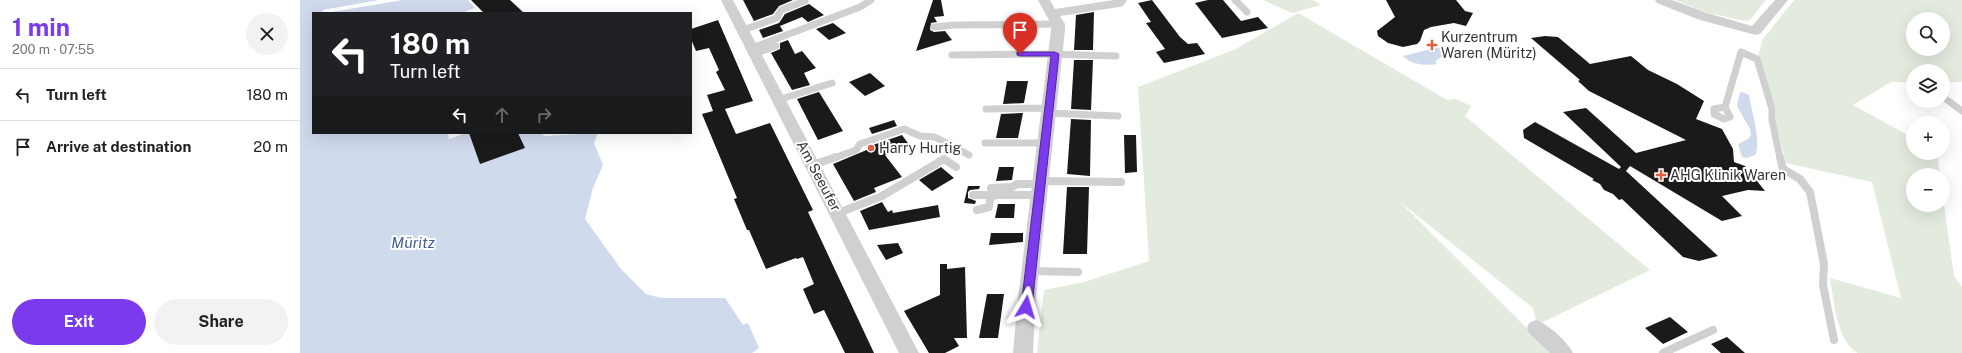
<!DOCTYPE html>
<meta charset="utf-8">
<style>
:root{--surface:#fff;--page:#f2f2f2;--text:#202124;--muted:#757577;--line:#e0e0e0;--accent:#7c3aed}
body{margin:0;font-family:"Public Sans",sans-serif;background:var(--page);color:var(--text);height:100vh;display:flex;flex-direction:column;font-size:15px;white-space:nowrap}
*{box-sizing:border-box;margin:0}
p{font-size:13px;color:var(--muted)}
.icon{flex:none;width:22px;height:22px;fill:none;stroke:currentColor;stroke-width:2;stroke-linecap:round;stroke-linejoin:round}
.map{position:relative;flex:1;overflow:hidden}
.details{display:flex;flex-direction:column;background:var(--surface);width:300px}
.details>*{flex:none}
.hud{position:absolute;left:12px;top:12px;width:380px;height:122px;border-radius:0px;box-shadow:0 4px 16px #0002;background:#202124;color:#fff;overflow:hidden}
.fabs{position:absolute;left:1606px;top:12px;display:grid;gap:8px}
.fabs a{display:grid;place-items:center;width:44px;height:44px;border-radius:50%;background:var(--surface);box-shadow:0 4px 16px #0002;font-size:20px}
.pin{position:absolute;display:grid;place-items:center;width:34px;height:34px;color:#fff;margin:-41px -17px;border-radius:50% 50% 50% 0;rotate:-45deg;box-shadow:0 0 4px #0007}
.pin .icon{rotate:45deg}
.me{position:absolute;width:44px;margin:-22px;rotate:7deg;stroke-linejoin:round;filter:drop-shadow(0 0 3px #0008)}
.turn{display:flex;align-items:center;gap:14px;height:84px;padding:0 12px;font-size:18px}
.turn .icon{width:52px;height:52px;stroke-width:2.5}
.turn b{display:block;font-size:28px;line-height:34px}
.lanes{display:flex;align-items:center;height:38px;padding:0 12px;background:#0003;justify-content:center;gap:20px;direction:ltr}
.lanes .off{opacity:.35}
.round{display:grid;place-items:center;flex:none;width:42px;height:42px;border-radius:21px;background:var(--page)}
.overview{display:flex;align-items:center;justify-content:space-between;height:68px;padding:0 12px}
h1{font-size:24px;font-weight:700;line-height:30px;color:var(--accent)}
.action{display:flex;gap:8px;margin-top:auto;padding:8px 12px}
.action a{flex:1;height:46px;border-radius:24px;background:var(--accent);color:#fff;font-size:16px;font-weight:700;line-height:46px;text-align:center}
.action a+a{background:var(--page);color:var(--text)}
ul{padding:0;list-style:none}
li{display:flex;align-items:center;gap:12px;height:52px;padding:0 12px;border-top:1px solid var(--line)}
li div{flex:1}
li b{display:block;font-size:15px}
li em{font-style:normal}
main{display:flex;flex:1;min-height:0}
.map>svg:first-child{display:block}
</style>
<main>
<section class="details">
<div class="overview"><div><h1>1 min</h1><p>200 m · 07:55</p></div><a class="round"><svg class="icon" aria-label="close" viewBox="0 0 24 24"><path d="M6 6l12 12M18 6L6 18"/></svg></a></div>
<ul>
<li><svg class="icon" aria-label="left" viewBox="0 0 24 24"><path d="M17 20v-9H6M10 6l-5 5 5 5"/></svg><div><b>Turn left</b></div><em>180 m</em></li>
<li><svg class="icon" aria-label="arrive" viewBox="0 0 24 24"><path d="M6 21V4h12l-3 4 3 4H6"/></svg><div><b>Arrive at destination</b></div><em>20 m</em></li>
</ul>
<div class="action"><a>Exit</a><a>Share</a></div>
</section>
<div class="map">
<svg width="1662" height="353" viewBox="0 0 1662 353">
<rect width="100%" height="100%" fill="#fff"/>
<path fill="#e3ebdf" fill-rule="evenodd" d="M963 0H1013L1021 5 992 13Z
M1375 0H1466L1450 20 1445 21 1408 13Z
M1494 0H1662V82H1643V71H1613V82H1591L1553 105 1613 138V153H1637L1640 175H1613V205H1643V197L1654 276 1662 287V353H1558C1536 341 1534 300 1530 278L1601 298 1572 182 1486 163 1476 122V110L1457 59 1463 39ZM1613 19H1643V49H1613Z
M998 13 1147 100 1156 99 1171 106 1165 116 1350 270 1237 325 1233 308 1100 202 1252 353H737L744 290 784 282 849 261 838 87 936 49Z"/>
<path fill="#d0daed" d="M0 0H80L23 10 22 13H13V133H148L149 139 165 133H242L244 136 298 133 294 143 303 165 293 188 285 219 321 269 346 294 361 298H425L443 325 448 323 459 348 452 353H0Z
M102 0H168L175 8 161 13H26Z
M1139 47 1145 54 1135 62 1137 64C1126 66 1112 65 1103 56Z
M1440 92H1442L1449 95C1451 108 1462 144 1455 155L1447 158 1442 157 1438 144 1448 139 1451 135 1450 129 1437 106Z"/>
<path fill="#fff" d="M80 0H82V2L102 0 22 13 23 10Z"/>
<path fill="#1a1a1a" d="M171 0H210L224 13H184Z
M443 0H493L479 6 473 14 454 21Z
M633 0H641L644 16 634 17 637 22 631 23 630 30 634 32 645 31 652 40 616 51Z
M852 0 880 37 888 44 897 43 905 54 864 63 856 52 865 49 846 23 851 22 838 3Z
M908 0H923L941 21 958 17 968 28 922 38 895 3Z
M1086 0H1156L1165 11 1173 13 1166 26 1154 23 1131 27 1124 30 1120 41 1117 44 1103 47 1088 43 1078 36 1077 31 1095 17Z
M509 4 524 15 508 22 502 17 480 26 483 31 463 38 459 30 479 23 485 14Z
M794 12 793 50H774L776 15Z
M418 20 453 101 425 109 436 134 470 123 513 210 508 212 574 353H545L524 310 514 314 503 289 514 284 503 257 497 259 496 258 466 269 449 230H447L434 199 437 198 402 114 413 111 407 95 425 90 416 72 419 70 409 48 396 51 391 39V29Z
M533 23 546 33 529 40 516 29Z
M1245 36 1258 37 1290 64 1331 56 1348 70 1377 84 1404 101 1396 119 1422 129 1433 149 1434 162 1445 166 1465 191 1448 190 1422 196 1442 216 1422 221 1330 166 1326 171 1418 256 1399 261 1383 257 1322 199 1319 200 1313 194 1304 190 1300 184 1292 180 1294 179 1224 138 1223 130 1235 122 1319 169 1321 167 1263 112 1286 108 1336 153 1386 140 1289 91 1278 81 1280 80 1231 38Z
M488 40 495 54 502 51 516 68 504 73 510 85 492 90 471 53 480 49V43Z
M774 60H793L791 110 771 109Z
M570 73 585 86 565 96 549 82Z
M707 81H728L724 103 703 104Z
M519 92 543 131 518 140 497 99Z
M723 113 718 138H696L701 114Z
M771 119 791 120 790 176 767 174Z
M594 120 597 126 572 134 569 128Z
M169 133H218L225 148 180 164Z
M602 135 610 146 585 155 602 177 574 188 576 192 554 201 533 164 569 149 567 147Z
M824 135H836L837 172 825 173Z
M641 167 654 178 632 191 619 180Z
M699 167H714L712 180 696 181Z
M668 186H680L679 189 670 190 668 192V198L676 201 675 204 664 203Z
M767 187H789L787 254H763Z
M582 202 588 212 592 210 593 213 638 205 640 217 569 230 560 211Z
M698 204H715L714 218H695Z
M691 233H723V242L689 245Z
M598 243 603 253 586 260 577 245Z
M640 264H647V269L665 267 667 338H654L659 346 645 353H629L604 311 640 295Z
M687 294H704L698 338H679Z
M1370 317 1388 332 1363 344 1345 328Z
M1427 337 1445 353H1421L1411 344Z"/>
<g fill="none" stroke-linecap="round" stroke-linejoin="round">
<path stroke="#d0d0d0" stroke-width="7" d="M935 0 947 12
M634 27 655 25 758 24
M443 30 477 18 481 10 505 1
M452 48 560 7 571 0
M454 54 476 46
M652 55 747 54 816 56
M1643 97 1662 111
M478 100 532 83
M1425 107 1430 117 1424 119 1414 114V109Z
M1425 107 1441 52 1457 59 1472 109V120L1480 158
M686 109 749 108
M748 113 818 116
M685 143H745
M534 158 556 150 560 144 604 129 620 136 635 137 669 155"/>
<path stroke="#d0d0d0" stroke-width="8" d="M1480 157 1483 169 1500 179 1510 192 1524 264 1523 285 1534 340
M513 165 536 157
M741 181 821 182
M691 188 712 187 717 184H741
M673 195H739
M677 210 689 207 690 199 695 195
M538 213 582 196 644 159 656 167
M731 271 778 272
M1363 353 1413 330"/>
<path fill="#d0d0d0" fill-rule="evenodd" d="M421 0H433L619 353H599Z
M738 0H750L755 9 814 0H827L823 6 819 7 760 16 765 24V30L735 307 733 353H713L717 307 751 30V24Z
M1355 0H1372L1407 13 1452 26 1475 0H1488L1460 34 1455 35 1397 19 1357 3Z
M1236 320C1249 325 1267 341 1273 353H1250L1229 333 1227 328 1229 323Z"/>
</g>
<path fill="#7c3aed" stroke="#51269a" d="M717 52H755L759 54 732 307 726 311 721 307 751 56H720L717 55Z"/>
<g fill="#e15d3e" stroke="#fff" stroke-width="1.5">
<path d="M1130 39h4v4h4v4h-4v4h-4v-4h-4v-4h4z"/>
<circle cx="571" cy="148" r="4"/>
<path d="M1359 169h4v4h4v4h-4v4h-4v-4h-4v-4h4z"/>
</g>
<g text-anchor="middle" stroke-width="4" stroke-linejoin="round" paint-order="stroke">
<g font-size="14" fill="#333" stroke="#fff" text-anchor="start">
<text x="1141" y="42">Kurzentrum<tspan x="1141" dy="16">Waren (Müritz)</tspan></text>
<text x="579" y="153">Harry Hurtig</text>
<text x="1370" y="180">AHG Klinik Waren</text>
</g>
<g font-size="14" fill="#333" stroke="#fff">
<text transform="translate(519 176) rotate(62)" y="5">Am Seeufer</text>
</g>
<g font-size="15" font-style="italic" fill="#425e94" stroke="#fff">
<text x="113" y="248">Müritz</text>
</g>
</g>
</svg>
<div class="fabs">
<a><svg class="icon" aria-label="search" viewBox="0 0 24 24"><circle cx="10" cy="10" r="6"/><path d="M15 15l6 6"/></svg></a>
<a><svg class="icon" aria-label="layers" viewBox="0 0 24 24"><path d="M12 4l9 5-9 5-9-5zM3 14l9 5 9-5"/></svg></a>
<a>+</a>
<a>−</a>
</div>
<div class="pin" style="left:720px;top:54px;background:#d93025"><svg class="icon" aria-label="arrive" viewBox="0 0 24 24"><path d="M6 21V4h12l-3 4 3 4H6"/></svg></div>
<svg class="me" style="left:726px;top:307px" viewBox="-20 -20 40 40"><path d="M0-17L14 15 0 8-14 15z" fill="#7c3aed" stroke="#fff" stroke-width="4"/></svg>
<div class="hud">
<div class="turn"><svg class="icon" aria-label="left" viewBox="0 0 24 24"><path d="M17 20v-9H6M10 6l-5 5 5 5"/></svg><div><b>180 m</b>Turn left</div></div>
<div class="lanes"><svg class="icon" aria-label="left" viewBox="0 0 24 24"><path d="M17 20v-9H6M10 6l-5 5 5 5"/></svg><svg class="icon off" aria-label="ahead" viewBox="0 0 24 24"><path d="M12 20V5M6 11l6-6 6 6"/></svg><svg class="icon off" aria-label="right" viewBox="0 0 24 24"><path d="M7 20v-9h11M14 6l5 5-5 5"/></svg></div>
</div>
</div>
</main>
